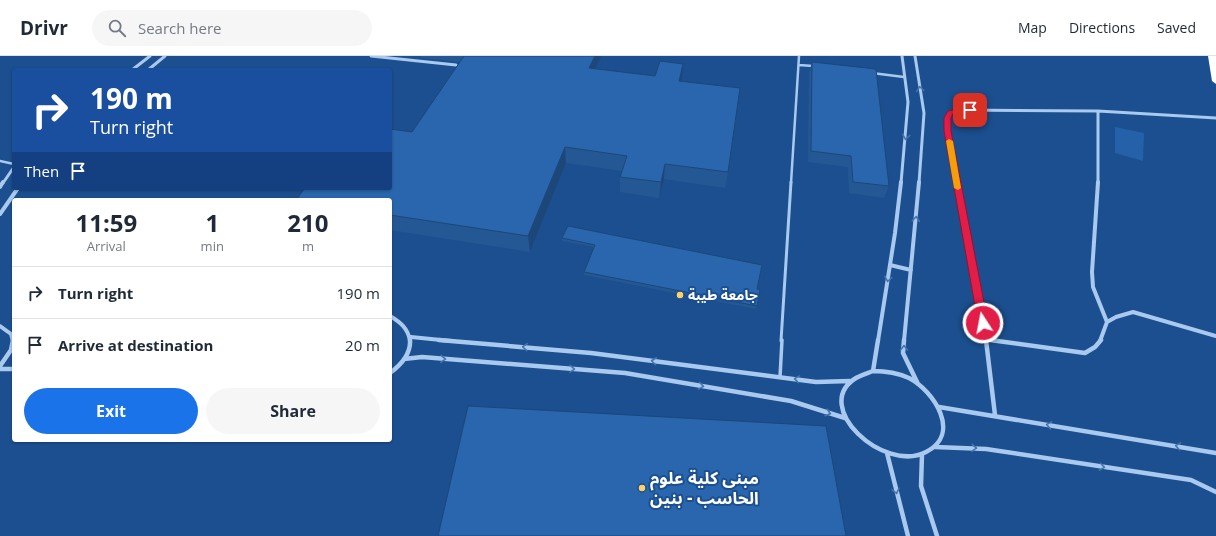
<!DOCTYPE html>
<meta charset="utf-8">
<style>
:root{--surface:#fff;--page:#f6f6f7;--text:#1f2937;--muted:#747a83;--line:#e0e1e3;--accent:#1a73e8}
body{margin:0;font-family:"Open Sans","Noto Sans Arabic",sans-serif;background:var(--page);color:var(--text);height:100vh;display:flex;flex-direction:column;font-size:15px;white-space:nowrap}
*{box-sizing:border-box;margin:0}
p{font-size:13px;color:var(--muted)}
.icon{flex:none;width:22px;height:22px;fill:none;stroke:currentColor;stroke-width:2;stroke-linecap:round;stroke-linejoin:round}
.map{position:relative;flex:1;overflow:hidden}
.side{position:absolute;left:12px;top:142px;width:380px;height:244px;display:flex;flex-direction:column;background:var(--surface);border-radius:4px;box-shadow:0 1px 3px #0004}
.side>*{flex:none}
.hud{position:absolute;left:12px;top:12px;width:380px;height:122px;border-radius:4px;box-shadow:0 1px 3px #0004;background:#1a4fa0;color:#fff;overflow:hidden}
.pin{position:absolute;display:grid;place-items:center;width:34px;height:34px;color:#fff;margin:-17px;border-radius:8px;box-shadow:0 2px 6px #0006}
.me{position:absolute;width:44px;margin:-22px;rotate:349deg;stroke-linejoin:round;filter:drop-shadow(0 0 3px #0008)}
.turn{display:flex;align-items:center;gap:14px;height:84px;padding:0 12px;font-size:18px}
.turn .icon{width:52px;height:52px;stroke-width:2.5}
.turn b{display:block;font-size:28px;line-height:34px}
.then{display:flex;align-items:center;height:38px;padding:0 12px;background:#0003;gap:8px;font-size:15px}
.eta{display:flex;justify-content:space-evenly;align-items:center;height:68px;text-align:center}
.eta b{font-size:24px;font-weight:700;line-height:28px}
.button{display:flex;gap:8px;margin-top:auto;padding:8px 12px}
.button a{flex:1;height:46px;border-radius:24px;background:var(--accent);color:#fff;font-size:16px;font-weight:700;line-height:46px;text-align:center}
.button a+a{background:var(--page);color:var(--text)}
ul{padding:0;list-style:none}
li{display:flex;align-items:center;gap:12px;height:52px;padding:0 12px;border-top:1px solid var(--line)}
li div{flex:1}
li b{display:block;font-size:15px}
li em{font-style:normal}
header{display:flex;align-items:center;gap:24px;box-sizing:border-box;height:56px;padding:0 20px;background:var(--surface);border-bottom:1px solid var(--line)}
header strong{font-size:19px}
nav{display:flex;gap:22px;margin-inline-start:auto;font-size:14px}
.search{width:280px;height:36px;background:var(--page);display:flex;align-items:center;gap:10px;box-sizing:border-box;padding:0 14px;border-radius:22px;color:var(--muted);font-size:15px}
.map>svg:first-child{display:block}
</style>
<header>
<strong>Drivr</strong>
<div class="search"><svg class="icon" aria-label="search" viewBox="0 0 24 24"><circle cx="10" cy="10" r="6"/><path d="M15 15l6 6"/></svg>Search here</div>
<nav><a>Map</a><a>Directions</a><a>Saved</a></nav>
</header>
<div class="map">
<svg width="1216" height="480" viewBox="0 0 1216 480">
<rect width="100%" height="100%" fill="#1b4f8f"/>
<path fill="#2461a8" d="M1115 71 1144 77 1143 105 1115 97Z"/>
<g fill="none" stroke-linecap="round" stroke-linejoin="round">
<path stroke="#a9c9ee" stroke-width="2.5" d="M799 9 813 10
M872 17 904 21
M0 105 14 108
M791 127 799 0"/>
<path stroke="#a9c9ee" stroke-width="3" d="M781 285 791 126"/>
<path stroke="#a9c9ee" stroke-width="3.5" d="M780 321 782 284"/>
<path stroke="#a9c9ee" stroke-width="3" d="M371 0 456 9
M915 0 924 57 919 127
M132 14 150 0
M148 14 165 0
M1098 55V127
M3 127 14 111
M901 127 908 46 902 0
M958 127C954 109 943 74 950 57L961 54 1098 55 1216 62"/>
<path stroke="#a9c9ee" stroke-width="4" d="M957 126 986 285
M1098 126 1092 216 1093 231 1107 266
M0 131 3 126
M0 158 18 132
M890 209 911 214
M390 260C400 266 408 272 410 285
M0 270 11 278 13 285
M411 281 451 285
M986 283 997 285
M878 285 895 177 901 126
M904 285 919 126
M1100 285 1107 266 1116 261 1133 256 1216 280"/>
<path stroke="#a9c9ee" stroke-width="4.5" d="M439 284 591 297 816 326 850 325
M904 284 903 297 918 328
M986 284 995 359
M990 284 1085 297 1095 291 1101 284
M404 303 422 301 625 317 791 345 845 362
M0 310 11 294 13 284
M0 313H14
M873 315 878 284
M873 315C885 315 898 317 909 322 934 335 962 378 926 396 884 418 810 350 856 322 861 319 868 317 873 315Z
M390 317C401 309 411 299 410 284
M939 351 1216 397
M935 391 986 393 1191 424 1216 436
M887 397 908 480
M922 398 921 430 937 480"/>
<path fill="#fff" fill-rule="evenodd" d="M1208 0H1216V28L1212 25Z"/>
</g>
<path fill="#245895" d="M421 0H601L596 13 682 23 681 25 728 116 725 132 664 123 659 142 620 136V121L622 115 566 107 530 196 390 174V144L412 76 460 6 421 2Z
M812 6 889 130 884 142 849 137 848 111 808 106 809 17Z
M568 170 757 233V250L756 253 584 219V216L594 191 562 185V182Z"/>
<path fill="#1d4779" d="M595 0H601L590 27 589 12Z
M683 8 682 23 677 40 679 25Z
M565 91 566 107 530 196 528 180Z
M665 108 664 123 659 142 661 126Z"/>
<path fill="#2a66ad" stroke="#1d4779" d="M464 0H595L589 12 655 20 660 5 683 8 679 25 740 32 728 116 665 108 661 126 620 121 627 100 565 91 528 180 390 159V144H296L305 132H390V73L412 76Z
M812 6 876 13 889 130 853 126 851 100 811 95Z
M568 170 762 209 757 233 760 234 757 250 584 216 595 189 562 182Z
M468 350 826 370 846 480H438Z"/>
<defs><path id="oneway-chevron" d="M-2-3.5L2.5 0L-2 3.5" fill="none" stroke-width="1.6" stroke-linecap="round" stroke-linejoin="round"/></defs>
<g stroke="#4674ac">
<use href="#oneway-chevron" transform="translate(920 33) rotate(-98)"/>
<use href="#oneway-chevron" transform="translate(906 81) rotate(97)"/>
<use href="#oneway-chevron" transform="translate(916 163) rotate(-85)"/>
<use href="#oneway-chevron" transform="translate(888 223) rotate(99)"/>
<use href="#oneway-chevron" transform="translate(525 291) rotate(-175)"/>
<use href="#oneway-chevron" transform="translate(904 292) rotate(-90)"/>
<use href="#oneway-chevron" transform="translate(443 303) rotate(4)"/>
<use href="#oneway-chevron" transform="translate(654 305) rotate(-173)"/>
<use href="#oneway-chevron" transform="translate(572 313) rotate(4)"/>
<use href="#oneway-chevron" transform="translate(797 323) rotate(-171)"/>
<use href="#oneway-chevron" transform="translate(701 330) rotate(9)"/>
<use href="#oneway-chevron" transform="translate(828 357) rotate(18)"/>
<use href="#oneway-chevron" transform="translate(1049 369) rotate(-170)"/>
<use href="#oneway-chevron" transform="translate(1178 390) rotate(-170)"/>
<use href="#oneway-chevron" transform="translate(974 392) rotate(3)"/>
<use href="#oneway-chevron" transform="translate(1102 411) rotate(9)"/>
<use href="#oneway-chevron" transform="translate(896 435) rotate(76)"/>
</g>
<path fill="#e11d48" stroke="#92132f" d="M961 52H970L974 54 970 56 953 58 951 62V75L988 267 986 270H980L978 267 944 75V62L948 55Z"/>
<path fill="#f59e0b" d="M949 83 953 85 961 132 958 134 954 132 946 85Z"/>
<g fill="#ffd166" stroke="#1b4f8f" stroke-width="1.5">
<circle cx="680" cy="239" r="4"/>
<circle cx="642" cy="432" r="4"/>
</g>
<g text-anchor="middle" stroke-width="4" stroke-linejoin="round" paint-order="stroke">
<g font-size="14" font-weight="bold" fill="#fff" stroke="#1b4f8f" text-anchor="start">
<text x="688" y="244">جامعة طيبة</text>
</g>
<g font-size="17" font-weight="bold" fill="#fff" stroke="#1b4f8f" text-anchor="start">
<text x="650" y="428">مبنى كلية علوم<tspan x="650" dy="20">الحاسب - بنين</tspan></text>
</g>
</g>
</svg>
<div class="pin" style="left:970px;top:54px;background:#d93025"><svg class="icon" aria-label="arrive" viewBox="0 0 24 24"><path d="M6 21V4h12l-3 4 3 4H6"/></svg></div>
<svg class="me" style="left:983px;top:267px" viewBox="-20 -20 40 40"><circle r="17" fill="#e11d48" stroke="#fff" stroke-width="3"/><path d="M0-11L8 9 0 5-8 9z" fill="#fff"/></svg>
<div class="hud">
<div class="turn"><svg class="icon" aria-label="right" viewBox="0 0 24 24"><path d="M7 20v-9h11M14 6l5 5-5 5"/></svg><div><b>190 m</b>Turn right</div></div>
<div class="then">Then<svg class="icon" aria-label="arrive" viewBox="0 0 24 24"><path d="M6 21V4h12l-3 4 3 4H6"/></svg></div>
</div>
<section class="side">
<div class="eta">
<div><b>11:59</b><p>Arrival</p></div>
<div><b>1</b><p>min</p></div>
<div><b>210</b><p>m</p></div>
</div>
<ul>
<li><svg class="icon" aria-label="right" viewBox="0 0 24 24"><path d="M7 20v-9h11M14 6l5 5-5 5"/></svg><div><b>Turn right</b></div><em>190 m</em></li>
<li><svg class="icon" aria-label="arrive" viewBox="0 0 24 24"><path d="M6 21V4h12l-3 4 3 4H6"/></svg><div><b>Arrive at destination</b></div><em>20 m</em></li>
</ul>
<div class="button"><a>Exit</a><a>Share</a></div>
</section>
</div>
